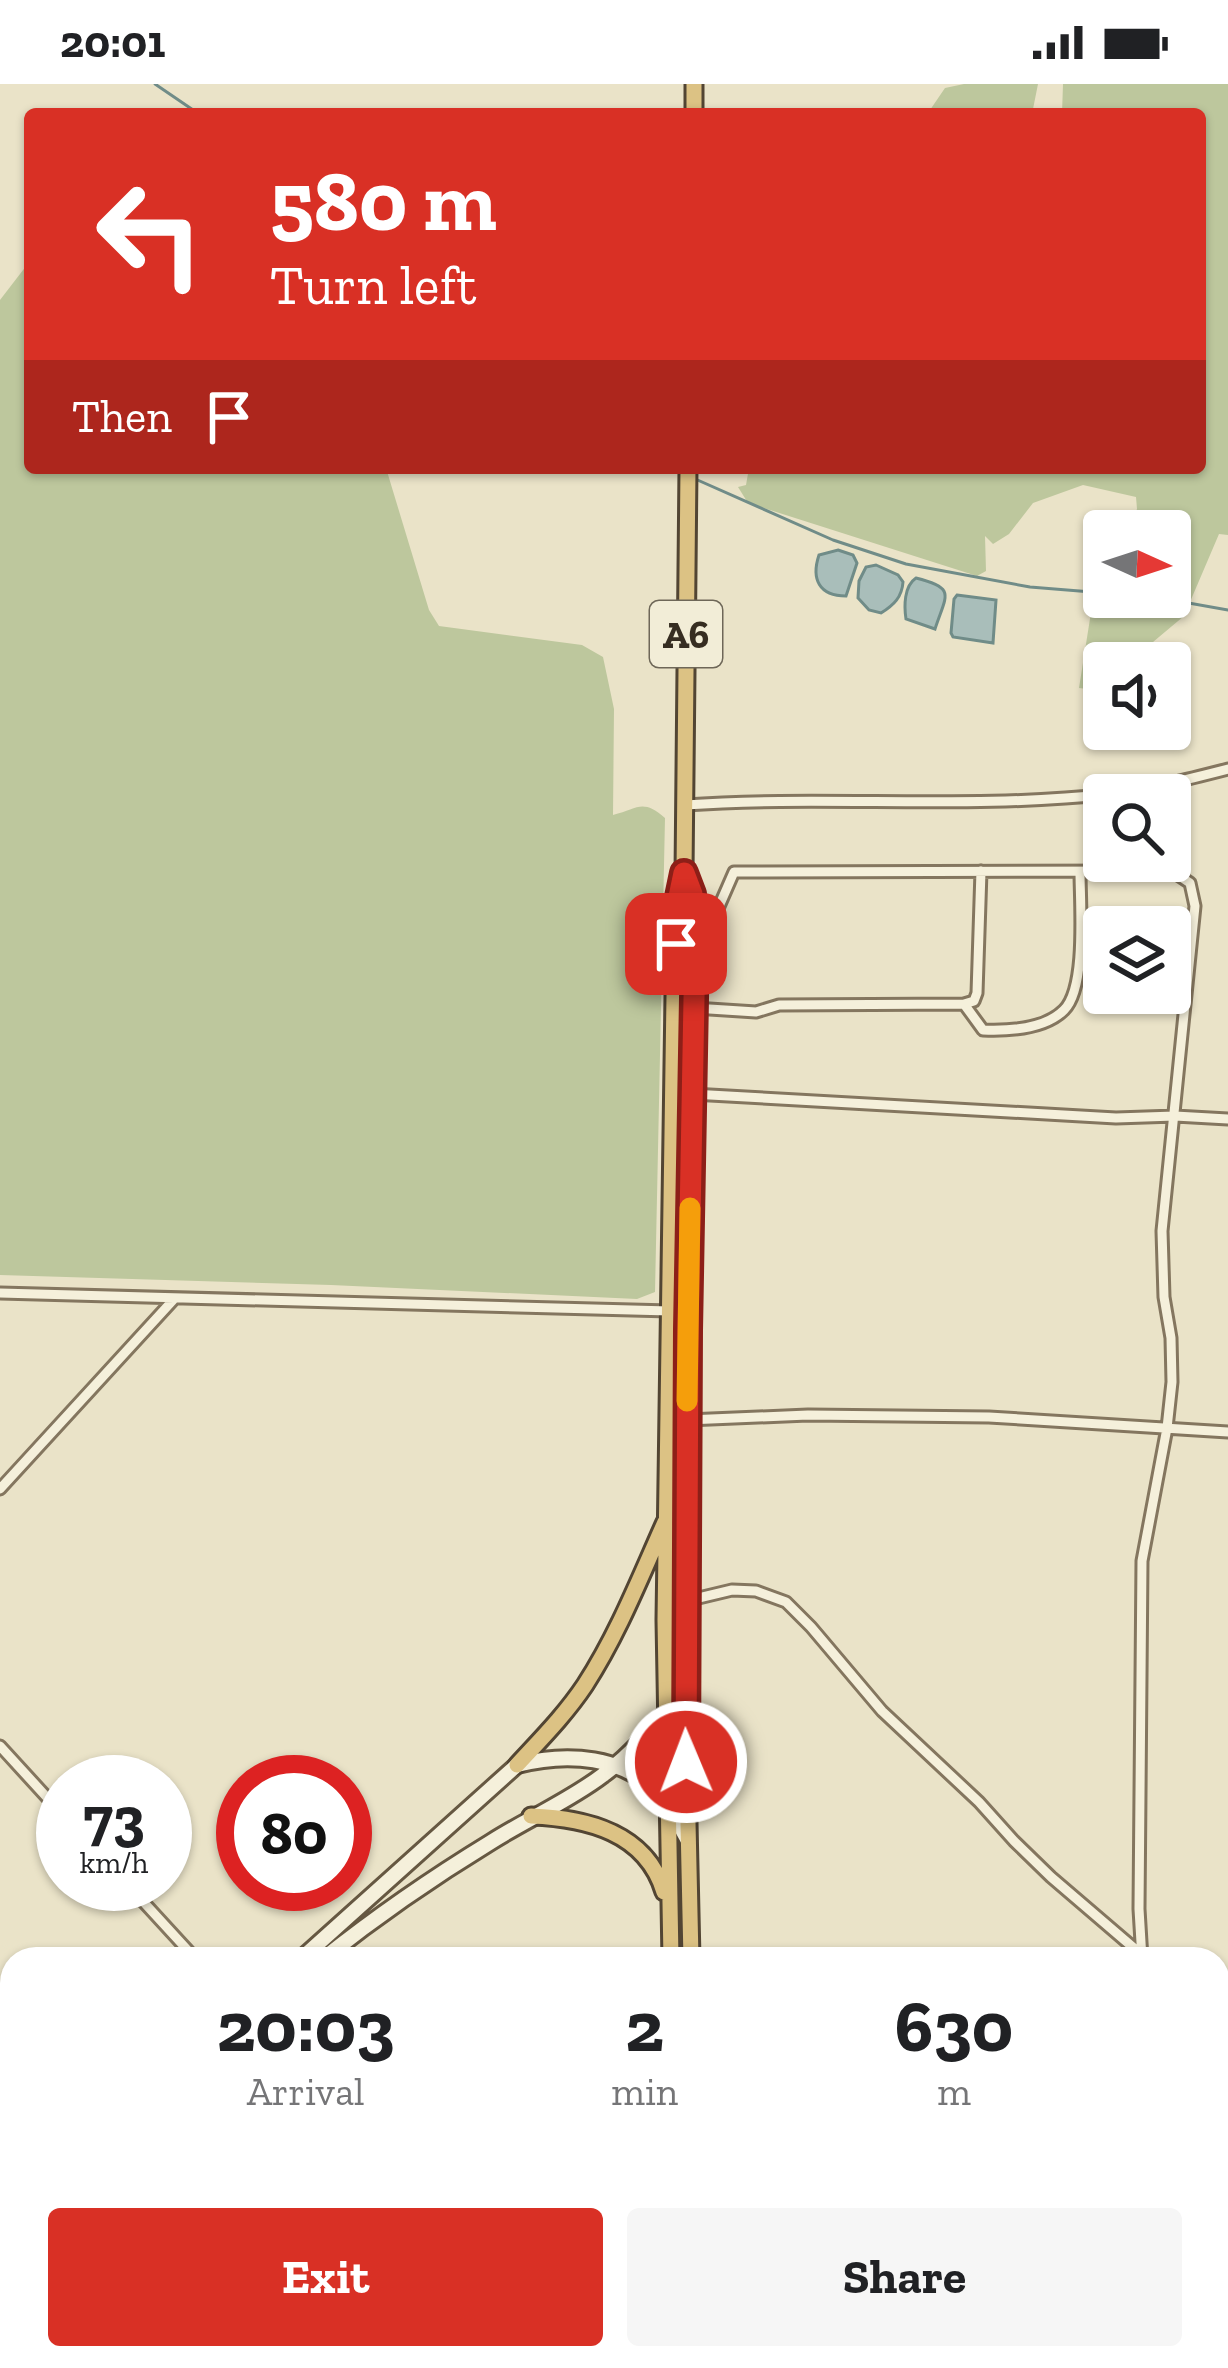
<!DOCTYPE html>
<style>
:root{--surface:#fff;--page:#f6f6f6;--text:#202124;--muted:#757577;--accent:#d93025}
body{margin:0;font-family:"Zilla Slab",serif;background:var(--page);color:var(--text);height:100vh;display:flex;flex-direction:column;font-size:45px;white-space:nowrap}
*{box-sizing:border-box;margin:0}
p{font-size:39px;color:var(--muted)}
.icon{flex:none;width:66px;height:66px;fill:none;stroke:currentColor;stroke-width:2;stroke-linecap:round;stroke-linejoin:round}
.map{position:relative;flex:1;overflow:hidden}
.drawer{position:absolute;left:0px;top:1863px;width:1230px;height:423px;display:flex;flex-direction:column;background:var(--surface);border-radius:36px 36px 0 0;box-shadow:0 3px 9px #0004}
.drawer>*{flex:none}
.banner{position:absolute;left:24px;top:24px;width:1182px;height:366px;border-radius:12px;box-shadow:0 3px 9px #0004;background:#d93025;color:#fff;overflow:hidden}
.needle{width:78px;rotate:93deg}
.controls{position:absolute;left:1083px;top:426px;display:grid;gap:24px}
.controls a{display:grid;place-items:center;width:108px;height:108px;border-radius:12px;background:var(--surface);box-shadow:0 3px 9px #0004;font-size:60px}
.speed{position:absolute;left:36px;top:1671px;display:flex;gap:24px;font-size:60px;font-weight:700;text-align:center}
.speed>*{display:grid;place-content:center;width:156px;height:156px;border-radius:50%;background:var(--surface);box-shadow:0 3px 9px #0004;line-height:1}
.speed small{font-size:30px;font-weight:400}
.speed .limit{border:18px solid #d22;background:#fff;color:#111}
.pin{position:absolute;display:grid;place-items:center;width:102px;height:102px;color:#fff;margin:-51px;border-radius:24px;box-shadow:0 6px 18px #0006}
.me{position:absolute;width:132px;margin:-66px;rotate:359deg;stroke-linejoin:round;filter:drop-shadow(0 0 9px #0008)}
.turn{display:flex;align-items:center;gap:42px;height:252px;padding:0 48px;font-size:54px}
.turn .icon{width:156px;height:156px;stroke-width:2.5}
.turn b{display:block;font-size:84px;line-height:102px}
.then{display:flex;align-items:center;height:114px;padding:0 48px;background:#0003;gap:24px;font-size:45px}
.eta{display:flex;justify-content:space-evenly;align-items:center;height:204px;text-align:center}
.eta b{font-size:72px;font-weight:700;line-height:84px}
.button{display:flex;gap:24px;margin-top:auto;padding:24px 48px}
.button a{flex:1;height:138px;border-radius:12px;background:var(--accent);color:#fff;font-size:48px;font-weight:700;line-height:138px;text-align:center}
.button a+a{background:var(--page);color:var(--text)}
.status{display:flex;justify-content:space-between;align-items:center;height:84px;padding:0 60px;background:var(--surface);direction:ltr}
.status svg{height:33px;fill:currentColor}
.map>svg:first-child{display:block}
</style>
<div class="status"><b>20:01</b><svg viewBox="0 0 49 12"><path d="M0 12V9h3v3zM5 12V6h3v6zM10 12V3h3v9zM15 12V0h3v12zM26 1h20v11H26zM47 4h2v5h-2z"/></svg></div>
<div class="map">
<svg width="1228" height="2284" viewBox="0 0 1228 2284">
<rect width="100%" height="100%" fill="#eae3c8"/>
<path fill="#bdc79d" d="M964 0H1038L1032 30H934L930 26 945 4Z
M1063 0H1228V451L1219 450 1184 532 1128 579H1104V598L1095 606 1079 604 1096 497 1104 485V513H1170V447H1128L1137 425 1136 413 1083 401 1033 419 1009 450 993 460 985 452 986 487 977 492 748 419 738 403 746 401 749 384H1200V30H1062Z
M30 177V384H386L429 526 439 542 582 561 603 573 614 625 613 731C638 725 642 714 665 734L655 1208 637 1215 331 1201 0 1191V216Z"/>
<path fill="#a9beba" stroke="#708c88" stroke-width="3" d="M838 466 853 471 857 479 846 512C819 512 811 495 819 471Z
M876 481 898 491 903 498C902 513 894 521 881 529L869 526 858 514 859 497 866 483Z
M916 494C957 504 946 511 935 545L906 535C904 522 904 502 916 494Z
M957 511 996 516 993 559 953 553 951 549 954 515Z"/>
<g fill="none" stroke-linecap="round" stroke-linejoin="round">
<path stroke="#708c88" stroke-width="3" d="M155 0 199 30
M669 384 679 388
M693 394 833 456 906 480 1030 503 1104 509
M1155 513 1228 526"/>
<g stroke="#84765f" stroke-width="15">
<path id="minor" d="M685 721C826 711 969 726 1110 710 1150 705 1189 695 1228 685
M695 850 710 843 734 788 1151 787 1175 789 1190 799 1195 822 1162 1147 1164 1213 1171 1254 1172 1298 1167 1344 1142 1477 1139 1825 1142 1875
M964 920 983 946C1008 947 1045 945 1064 926 1087 903 1080 820 1080 788
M694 924 756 928 779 921 964 920 974 917 977 909 981 787
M692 1010 1116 1034 1175 1032 1228 1035
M0 1209 670 1227
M687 1336 808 1331 989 1333 1228 1348
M0 1405 175 1214
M686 1517 732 1506 756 1507 786 1518 811 1543 882 1627 979 1718 1014 1757 1051 1793 1142 1871
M0 1662 63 1731
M127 1800 193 1872 189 1875
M1218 1937 1228 1946
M0 2037 12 2051
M1218 2176H1228
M1122 2284 1124 2274"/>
</g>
<g stroke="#665842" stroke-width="20">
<path id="secondary" d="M301 1875 517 1681C567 1668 624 1671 662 1713 672 1725 679 1741 687 1755
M323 1875C377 1832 432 1794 491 1758 527 1735 569 1717 603 1691 636 1667 662 1635 685 1602
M0 2145 12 2134"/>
</g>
<g stroke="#524533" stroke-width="21">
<path id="trunk" d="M694 30V0
M686 793 692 810 695 859 688 1202 685 1602 691 1875
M517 1681C540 1656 565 1631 585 1601 618 1550 640 1494 665 1438
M531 1732C586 1734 646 1748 664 1808
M671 1875 665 1536 674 912 677 833 684 789 688 384
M683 2274V2284
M704 2274V2284"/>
</g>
<use href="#minor" stroke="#f5f0db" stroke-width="9"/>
<use href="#secondary" stroke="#f5f0db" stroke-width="14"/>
<use href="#trunk" stroke="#dcc284" stroke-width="15"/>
</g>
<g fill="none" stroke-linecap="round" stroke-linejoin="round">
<g stroke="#8d1f18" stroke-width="30">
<path id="route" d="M676 860 679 813 684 789 692 810 695 859 688 1246 686 1678"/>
</g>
<use href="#route" stroke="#d93025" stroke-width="21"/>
<path stroke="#f59e0b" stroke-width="21" d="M687 1317 690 1124"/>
</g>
<g text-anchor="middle" stroke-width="10" stroke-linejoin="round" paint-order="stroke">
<rect fill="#f2edd7" stroke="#6e6758" stroke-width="3" x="650" y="517" width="72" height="66" rx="9"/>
<g font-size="39" font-weight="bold" fill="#362d21">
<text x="686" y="564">A6</text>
</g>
</g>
</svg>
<div class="controls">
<a><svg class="needle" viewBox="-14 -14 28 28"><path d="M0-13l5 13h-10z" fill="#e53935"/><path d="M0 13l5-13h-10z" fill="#757577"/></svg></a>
<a><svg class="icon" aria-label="sound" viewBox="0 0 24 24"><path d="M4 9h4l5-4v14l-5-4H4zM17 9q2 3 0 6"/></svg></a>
<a><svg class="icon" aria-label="search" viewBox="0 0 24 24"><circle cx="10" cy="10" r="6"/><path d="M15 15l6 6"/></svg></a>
<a><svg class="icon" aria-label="layers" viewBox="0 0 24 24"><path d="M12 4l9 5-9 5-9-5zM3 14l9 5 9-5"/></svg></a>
</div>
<div class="speed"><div>73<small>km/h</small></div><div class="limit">80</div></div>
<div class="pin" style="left:676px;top:860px;background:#d93025"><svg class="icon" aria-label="arrive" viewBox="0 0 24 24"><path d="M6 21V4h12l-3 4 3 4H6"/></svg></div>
<svg class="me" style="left:686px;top:1678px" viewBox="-20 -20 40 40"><circle r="17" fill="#d93025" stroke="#fff" stroke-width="3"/><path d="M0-11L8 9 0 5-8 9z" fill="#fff"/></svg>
<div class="banner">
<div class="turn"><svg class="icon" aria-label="left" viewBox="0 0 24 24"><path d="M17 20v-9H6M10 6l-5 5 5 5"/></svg><div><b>580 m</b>Turn left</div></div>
<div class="then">Then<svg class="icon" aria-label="arrive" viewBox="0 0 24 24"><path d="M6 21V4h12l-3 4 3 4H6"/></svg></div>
</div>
<section class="drawer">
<div class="eta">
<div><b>20:03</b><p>Arrival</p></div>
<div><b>2</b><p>min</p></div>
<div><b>630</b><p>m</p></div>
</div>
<div class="button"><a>Exit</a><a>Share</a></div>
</section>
</div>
